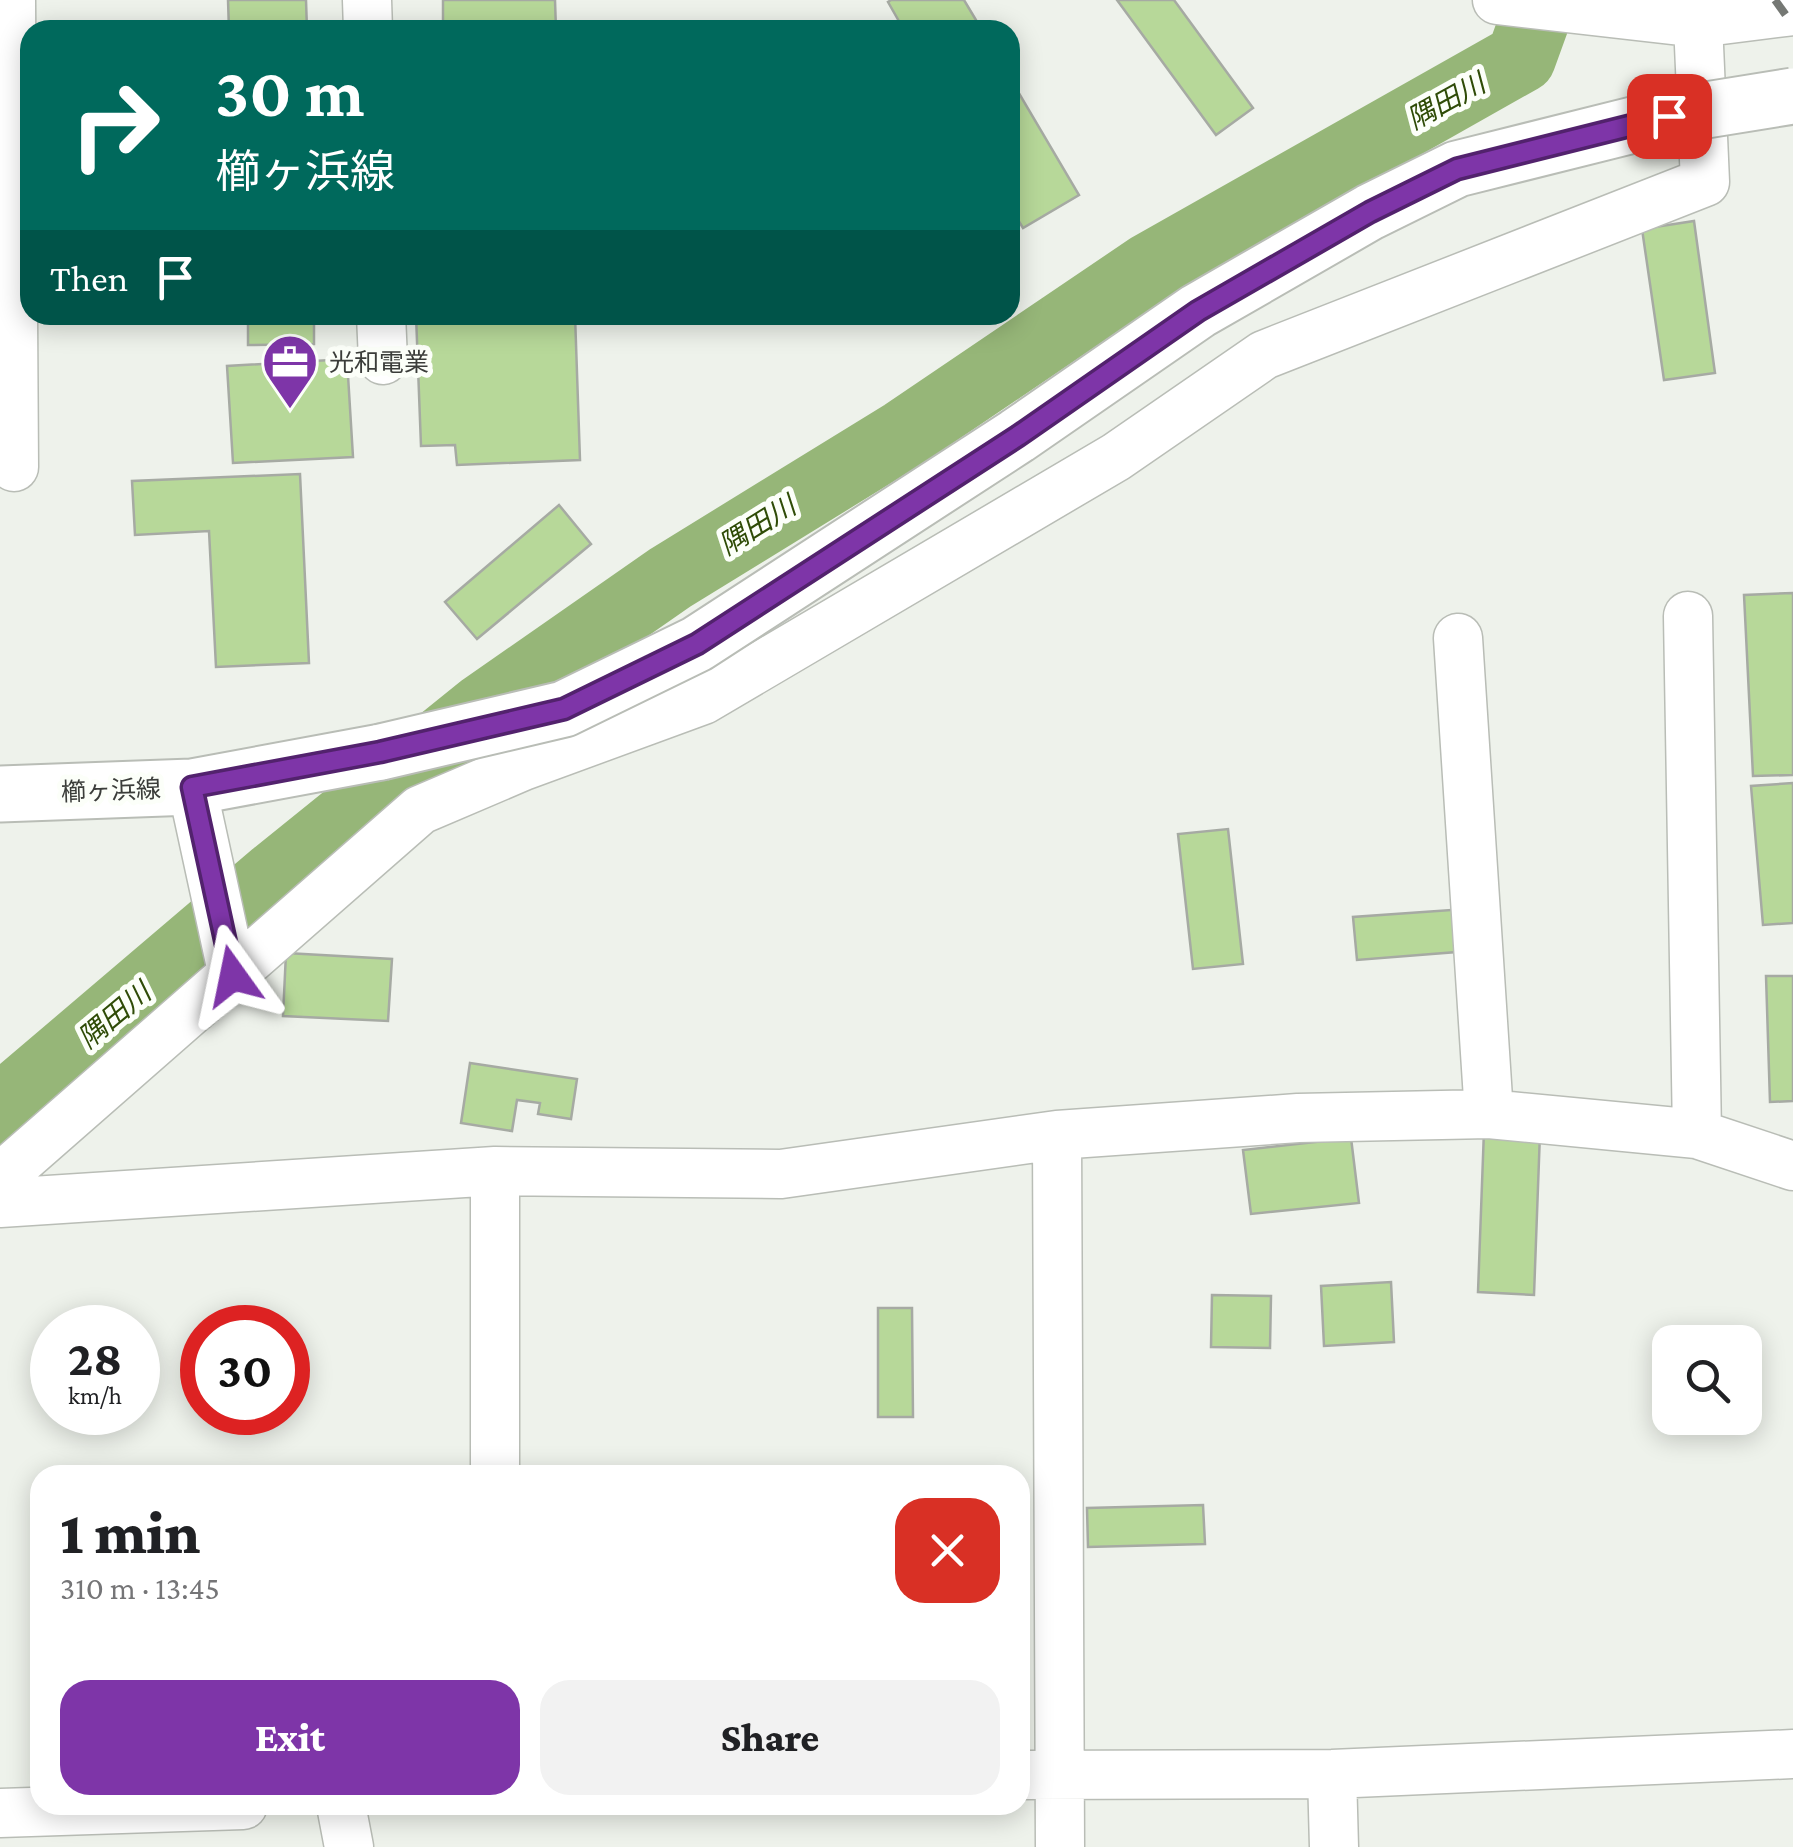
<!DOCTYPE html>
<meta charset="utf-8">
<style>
:root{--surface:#fff;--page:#f2f2f2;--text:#202124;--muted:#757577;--accent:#7e35a8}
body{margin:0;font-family:"Crimson Pro","Noto Sans JP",serif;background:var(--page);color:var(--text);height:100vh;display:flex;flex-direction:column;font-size:38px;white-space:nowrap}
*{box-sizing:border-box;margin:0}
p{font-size:32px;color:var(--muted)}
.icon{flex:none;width:55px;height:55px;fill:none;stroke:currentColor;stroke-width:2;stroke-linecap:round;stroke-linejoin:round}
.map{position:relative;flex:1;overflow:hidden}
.panel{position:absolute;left:30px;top:1465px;width:1000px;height:350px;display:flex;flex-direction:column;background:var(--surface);border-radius:30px;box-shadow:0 5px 25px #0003}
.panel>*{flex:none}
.guide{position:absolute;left:20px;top:20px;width:1000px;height:305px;border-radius:30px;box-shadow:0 5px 25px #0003;background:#00695c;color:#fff;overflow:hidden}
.controls{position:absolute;left:1652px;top:1325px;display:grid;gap:20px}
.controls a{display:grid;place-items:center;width:110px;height:110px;border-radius:20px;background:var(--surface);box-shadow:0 5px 25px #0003;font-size:50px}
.speed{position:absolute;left:30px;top:1305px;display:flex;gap:20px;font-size:50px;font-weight:700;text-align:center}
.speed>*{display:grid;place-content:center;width:130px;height:130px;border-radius:50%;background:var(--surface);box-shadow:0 5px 25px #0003;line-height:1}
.speed small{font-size:25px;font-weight:400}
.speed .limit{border:15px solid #d22;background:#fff;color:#111}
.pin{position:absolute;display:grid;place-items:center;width:85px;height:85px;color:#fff;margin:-42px;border-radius:20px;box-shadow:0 5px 15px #0006}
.me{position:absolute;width:110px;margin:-55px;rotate:348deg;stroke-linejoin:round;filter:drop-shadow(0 0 8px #0008)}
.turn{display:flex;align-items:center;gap:35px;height:210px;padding:0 30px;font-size:45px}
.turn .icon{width:130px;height:130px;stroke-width:2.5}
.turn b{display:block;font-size:70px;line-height:85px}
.then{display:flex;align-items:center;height:95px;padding:0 30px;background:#0003;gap:20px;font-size:38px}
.round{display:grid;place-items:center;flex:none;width:105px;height:105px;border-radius:30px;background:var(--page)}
.head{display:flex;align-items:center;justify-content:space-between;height:170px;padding:0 30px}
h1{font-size:60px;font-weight:800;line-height:75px}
.primary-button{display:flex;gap:20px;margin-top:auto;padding:20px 30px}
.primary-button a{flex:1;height:115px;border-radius:30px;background:var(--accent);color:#fff;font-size:40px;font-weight:800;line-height:115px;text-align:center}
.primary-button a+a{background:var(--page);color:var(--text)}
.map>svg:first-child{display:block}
</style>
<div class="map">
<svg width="1793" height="1847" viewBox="0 0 1793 1847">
<rect width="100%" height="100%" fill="#eef2eb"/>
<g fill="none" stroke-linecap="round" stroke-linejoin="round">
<path stroke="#96b678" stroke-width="70" d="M0 1110 275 876 482 709 670 578 904 434 1149 268 1521 58 1542 0"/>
</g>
<path fill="#b7d899" stroke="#a6aaa3" stroke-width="2.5" d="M228 0H306L307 30H229Z
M443 0H555L556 30H443Z
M891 0H964L982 30H904L888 2Z
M1117 0H1174L1253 108 1216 135Z
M1010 78 1079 195 1023 228 1010 207Z
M1694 221 1715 373 1664 380 1642 229Z
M248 315H314V344L248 345Z
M416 315H575L580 460 457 465 455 445 421 446Z
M347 359 353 457 233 463 227 366Z
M300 474 309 663 216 667 209 531 135 535 132 481Z
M559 505 591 544 477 639 445 602Z
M1793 593V775L1753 776 1744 595Z
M1793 783V923L1763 925 1751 786Z
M1228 829 1243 964 1193 969 1178 834Z
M1465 909 1469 951 1357 960 1353 917Z
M286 953 392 959 388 1021 283 1016Z
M1766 976H1793V1101L1770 1102Z
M470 1063 577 1079 571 1119 538 1114 540 1103 517 1100 512 1131 461 1123Z
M1484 1130 1540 1133 1534 1295 1478 1292Z
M1351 1138 1359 1203 1251 1214 1243 1150Z
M1391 1282 1394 1342 1324 1346 1321 1286Z
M1212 1295 1271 1296 1270 1348 1211 1347Z
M878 1308H912L913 1417H878Z
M1203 1505 1205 1544 1088 1547 1087 1508Z"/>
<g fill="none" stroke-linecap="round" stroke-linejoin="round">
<g stroke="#b9bdb6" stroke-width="51">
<path id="minor" d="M11 0 14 467
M367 0 368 30
M1497 0 1698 23 1793 11
M381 315 383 360
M1688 616 1697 1134
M1458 638 1489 1114
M192 787 233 976
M1057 1135 1060 1847
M495 1171V1475
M0 1178 420 810 523 766 703 700 1116 457 1264 355 1705 182 1698 23
M0 1203 495 1171 781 1174 1057 1135 1298 1118 1489 1114 1697 1134 1793 1166
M1332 1774 1334 1847
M1020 1775 1332 1774 1793 1754
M341 1805 349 1847
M0 1813 243 1805"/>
</g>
<g stroke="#b9bdb6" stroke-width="59">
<path id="tertiary" d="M0 794 192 787 381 752"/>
</g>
<use href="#minor" stroke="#fff" stroke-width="48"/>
<use href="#tertiary" stroke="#fff" stroke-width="55"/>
<path stroke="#757874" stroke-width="8" stroke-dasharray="18 18" stroke-linecap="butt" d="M1775 0 1793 25"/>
<g stroke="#b9bdb6" stroke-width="59" stroke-linecap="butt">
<path id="tertiary-bridge" d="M381 752 564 709 697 644 1017 436 1198 311 1370 212 1457 169 1669 116 1793 96"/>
</g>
<use href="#tertiary-bridge" stroke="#fff" stroke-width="55"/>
</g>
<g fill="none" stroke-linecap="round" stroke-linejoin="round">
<g stroke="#52226d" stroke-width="25">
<path id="route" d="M233 976 192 787 380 752 564 709 697 644 1018 436 1198 311 1370 212 1457 169 1669 116"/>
</g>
<use href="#route" stroke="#7e35a8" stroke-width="18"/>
</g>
<defs>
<g id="office-pin" transform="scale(2.875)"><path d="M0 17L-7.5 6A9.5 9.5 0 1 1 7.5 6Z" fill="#7e35a8" stroke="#fcfff9"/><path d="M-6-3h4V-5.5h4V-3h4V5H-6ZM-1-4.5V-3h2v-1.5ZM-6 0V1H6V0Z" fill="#fff"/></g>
</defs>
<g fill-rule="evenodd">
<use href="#office-pin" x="290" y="362"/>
</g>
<g text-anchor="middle" stroke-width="10" stroke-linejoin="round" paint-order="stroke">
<g font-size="25" fill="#3b3d3a" stroke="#fcfff9" text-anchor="start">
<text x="329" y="371">光和電業</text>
</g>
<g font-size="25" fill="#3b3d3a" stroke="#fcfff9">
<text transform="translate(111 790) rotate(-2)" y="9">櫛ヶ浜線</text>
</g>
<g font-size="28" font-style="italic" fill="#2f4c07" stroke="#fcfff9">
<text transform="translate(1446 101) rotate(-29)" y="10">隅田川</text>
<text transform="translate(757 525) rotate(-32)" y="10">隅田川</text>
<text transform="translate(114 1015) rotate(-40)" y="10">隅田川</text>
</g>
</g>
</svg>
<div class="controls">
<a><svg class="icon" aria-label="search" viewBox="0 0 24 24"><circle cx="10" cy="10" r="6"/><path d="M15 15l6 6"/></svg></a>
</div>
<div class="speed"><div>28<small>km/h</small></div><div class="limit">30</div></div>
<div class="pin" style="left:1669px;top:116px;background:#d93025"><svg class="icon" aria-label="arrive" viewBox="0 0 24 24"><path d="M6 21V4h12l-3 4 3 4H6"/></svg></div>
<svg class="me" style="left:233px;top:976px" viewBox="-20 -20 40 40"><path d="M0-17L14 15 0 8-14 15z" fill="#7e35a8" stroke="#fff" stroke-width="4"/></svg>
<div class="guide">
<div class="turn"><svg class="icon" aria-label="right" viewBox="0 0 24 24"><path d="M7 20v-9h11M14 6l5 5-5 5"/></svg><div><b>30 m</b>櫛ヶ浜線</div></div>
<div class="then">Then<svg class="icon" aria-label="arrive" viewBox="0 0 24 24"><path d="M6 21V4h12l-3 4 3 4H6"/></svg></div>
</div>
<section class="panel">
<div class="head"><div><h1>1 min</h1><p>310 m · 13:45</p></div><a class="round" style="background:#d93025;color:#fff"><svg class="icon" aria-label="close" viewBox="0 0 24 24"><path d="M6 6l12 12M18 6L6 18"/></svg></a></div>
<div class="primary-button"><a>Exit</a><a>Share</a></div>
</section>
</div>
